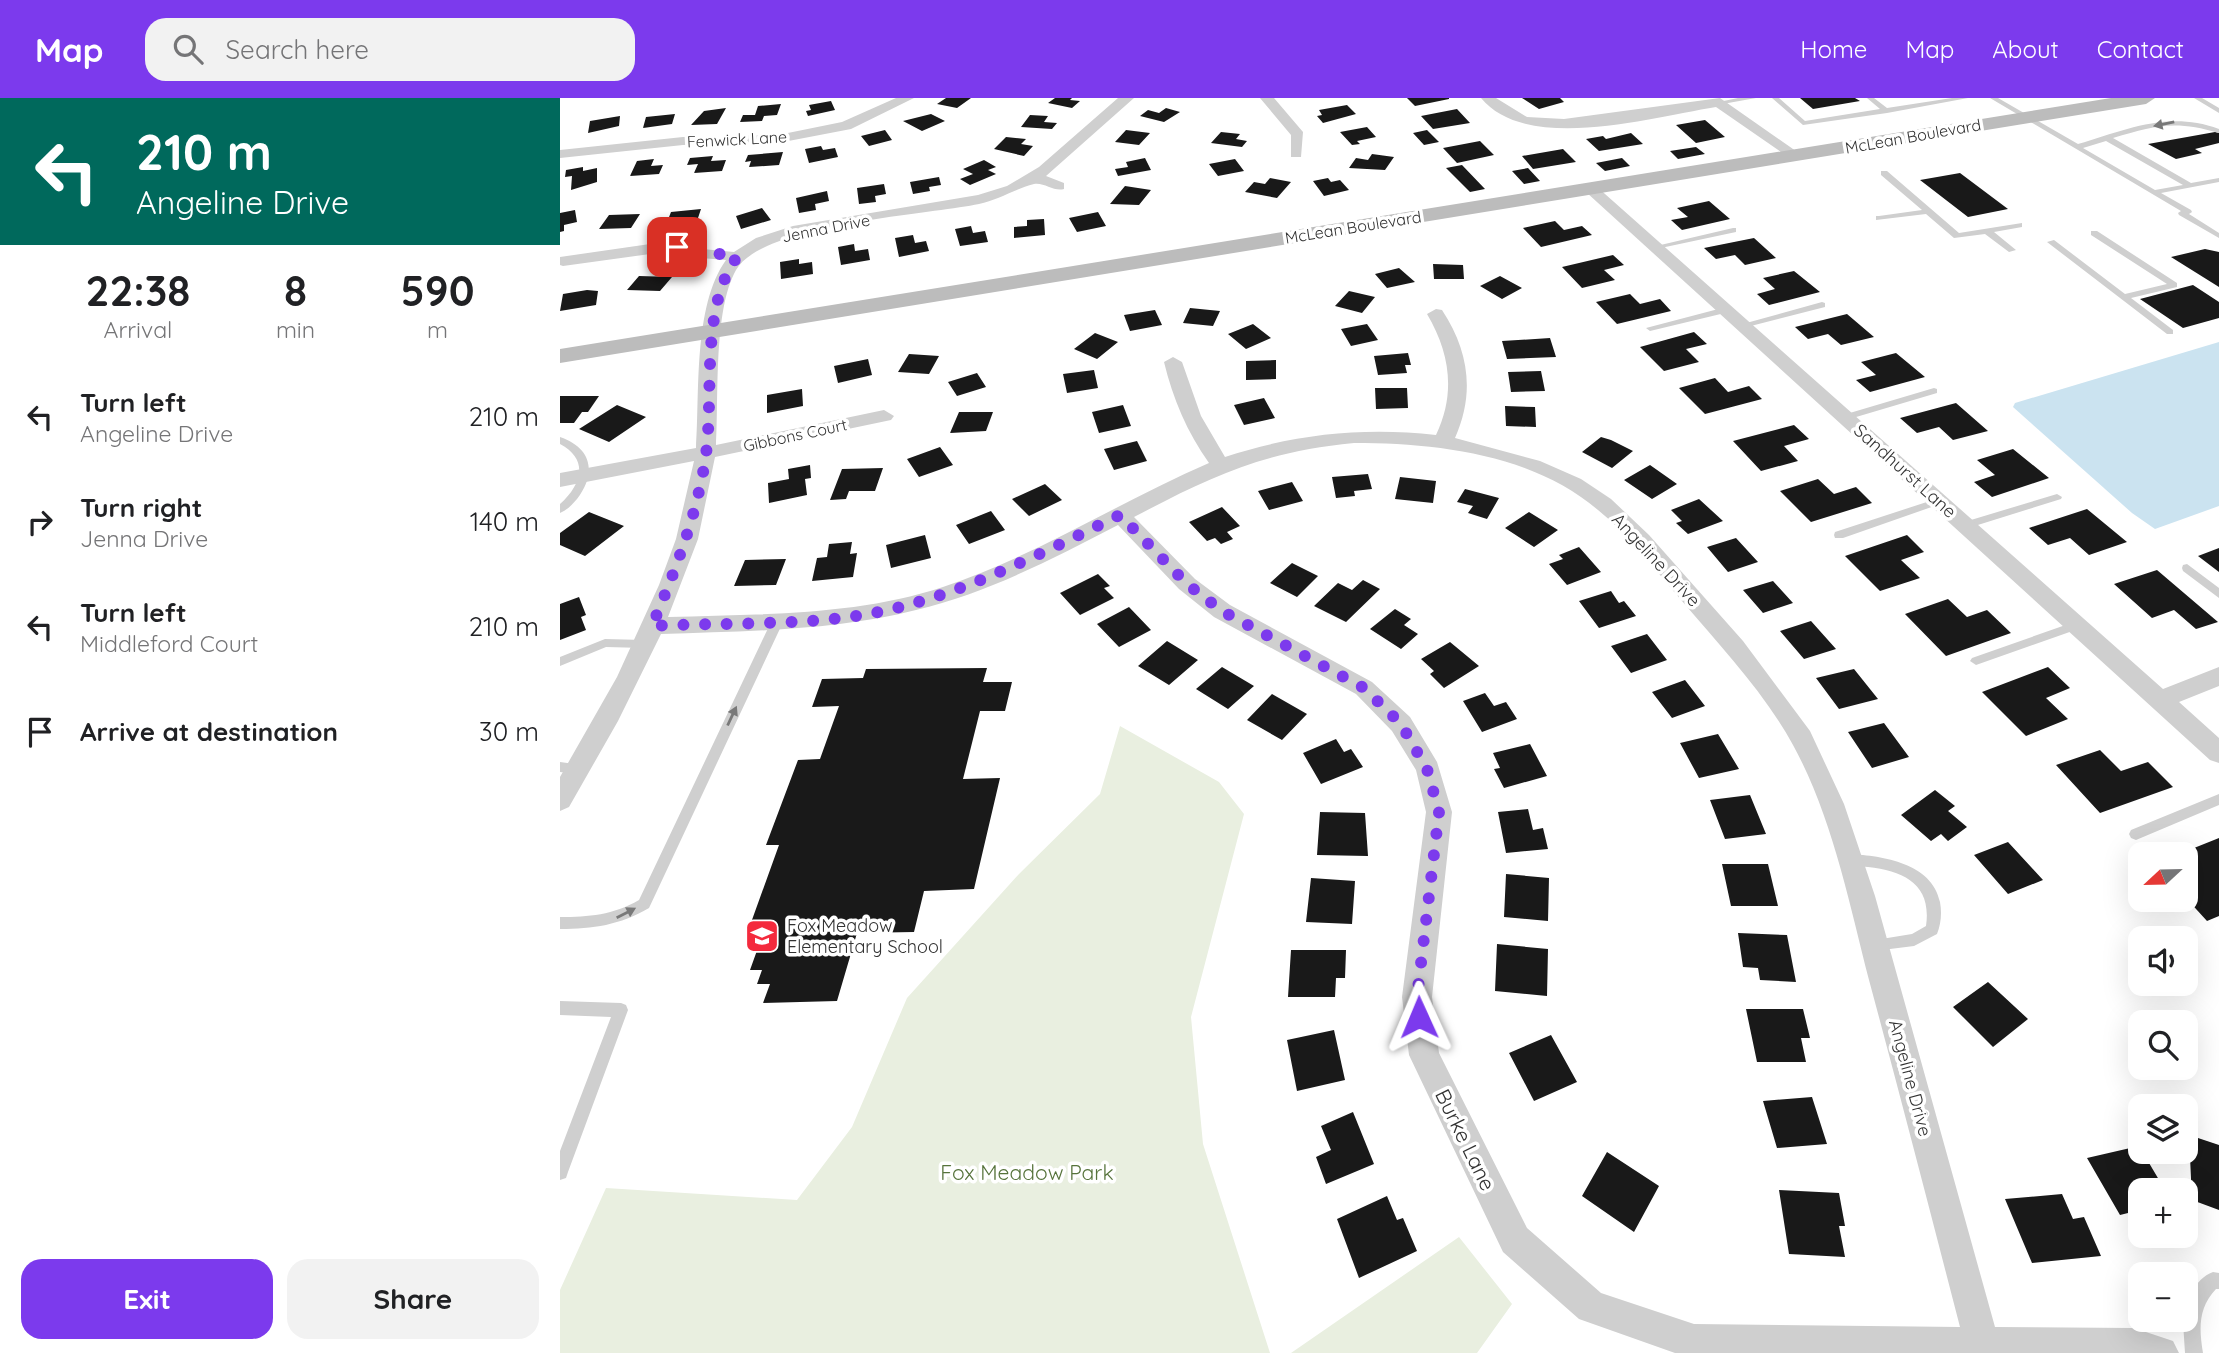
<!DOCTYPE html>
<meta charset="utf-8">
<style>
:root{--surface:#fff;--page:#f2f2f2;--text:#202124;--muted:#757577;--accent:#7c3aed}
body{margin:0;font-family:Quicksand,sans-serif;background:var(--page);color:var(--text);height:100vh;display:flex;flex-direction:column;font-size:26px;white-space:nowrap}
*{box-sizing:border-box;margin:0}
p{font-size:23px;color:var(--muted)}
.icon{flex:none;width:38px;height:38px;fill:none;stroke:currentColor;stroke-width:2;stroke-linecap:round;stroke-linejoin:round}
.map{position:relative;flex:1;overflow:hidden}
.drawer{display:flex;flex-direction:column;background:var(--surface);width:560px}
.drawer>*{flex:none}
.top-card{background:#00695c;color:#fff;overflow:hidden}
.needle{width:46px;rotate:248deg}
.fabs{position:absolute;left:1568px;top:744px;display:grid;gap:14px}
.fabs a{display:grid;place-items:center;width:70px;height:70px;border-radius:14px;background:var(--surface);box-shadow:0 7px 28px #0002;font-size:35px}
.pin{position:absolute;display:grid;place-items:center;width:60px;height:60px;color:#fff;margin:-30px;border-radius:14px;box-shadow:0 4px 10px #0006}
.me{position:absolute;width:77px;margin:-38px;rotate:359deg;stroke-linejoin:round;filter:drop-shadow(0 0 5px #0008)}
.turn{display:flex;align-items:center;gap:24px;height:147px;padding:0 21px;font-size:32px}
.turn .icon{width:91px;height:91px;stroke-width:2.5}
.turn b{display:block;font-size:49px;line-height:60px}
.eta{display:flex;justify-content:space-evenly;align-items:center;height:119px;text-align:center}
.eta b{font-size:42px;font-weight:800;line-height:49px}
.primary-button{display:flex;gap:14px;margin-top:auto;padding:14px 21px}
.primary-button a{flex:1;height:80px;border-radius:21px;background:var(--accent);color:#fff;font-size:28px;font-weight:800;line-height:80px;text-align:center}
.primary-button a+a{background:var(--page);color:var(--text)}
ul{padding:0;list-style:none}
li{display:flex;align-items:center;gap:21px;height:105px;padding:0 21px}
li div{flex:1}
li b{display:block;font-size:26px}
li em{font-style:normal}
header{display:flex;align-items:center;gap:42px;box-sizing:border-box;height:98px;padding:0 35px;background:var(--accent);color:#fff}
header strong{font-size:33px}
nav{display:flex;gap:38px;margin-inline-start:auto;font-size:24px}
.search{width:490px;height:63px;background:var(--page);display:flex;align-items:center;gap:18px;box-sizing:border-box;padding:0 24px;border-radius:21px;color:var(--muted);font-size:26px}
main{display:flex;flex:1;min-height:0}
.map>svg:first-child{display:block}
</style>
<header>
<strong>Map</strong>
<div class="search"><svg class="icon" aria-label="search" viewBox="0 0 24 24"><circle cx="10" cy="10" r="6"/><path d="M15 15l6 6"/></svg>Search here</div>
<nav><a>Home</a><a>Map</a><a>About</a><a>Contact</a></nav>
</header>
<main>
<section class="drawer">
<div class="top-card">
<div class="turn"><svg class="icon" aria-label="left" viewBox="0 0 24 24"><path d="M17 20v-9H6M10 6l-5 5 5 5"/></svg><div><b>210 m</b>Angeline Drive</div></div>
</div>
<div class="eta">
<div><b>22:38</b><p>Arrival</p></div>
<div><b>8</b><p>min</p></div>
<div><b>590</b><p>m</p></div>
</div>
<ul>
<li><svg class="icon" aria-label="left" viewBox="0 0 24 24"><path d="M17 20v-9H6M10 6l-5 5 5 5"/></svg><div><b>Turn left</b><p>Angeline Drive</p></div><em>210 m</em></li>
<li><svg class="icon" aria-label="right" viewBox="0 0 24 24"><path d="M7 20v-9h11M14 6l5 5-5 5"/></svg><div><b>Turn right</b><p>Jenna Drive</p></div><em>140 m</em></li>
<li><svg class="icon" aria-label="left" viewBox="0 0 24 24"><path d="M17 20v-9H6M10 6l-5 5 5 5"/></svg><div><b>Turn left</b><p>Middleford Court</p></div><em>210 m</em></li>
<li><svg class="icon" aria-label="arrive" viewBox="0 0 24 24"><path d="M6 21V4h12l-3 4 3 4H6"/></svg><div><b>Arrive at destination</b></div><em>30 m</em></li>
</ul>
<div class="primary-button"><a>Exit</a><a>Share</a></div>
</section>
<div class="map">
<svg width="1659" height="1255" viewBox="0 0 1659 1255">
<rect width="100%" height="100%" fill="#fff"/>
<path fill="#e9efe0" d="M560 628 659 684 684 716 631 919 643 1046 710 1255H0V1192L46 1090 237 1102 292 1029 347 900 459 776 540 696Z
M899 1139 952 1206 917 1255H731Z"/>
<path fill="#cbe3f0" d="M1659 244V408L1595 431 1572 415 1453 309 1455 305Z"/>
<path fill="#191919" d="M386 0H411L397 10 377 6Z
M495 0H512L510 2 520 3 512 10 488 5Z
M847 0H889V1L855 8Z
M962 0H1000L1004 4 979 11Z
M1240 0H1295L1300 3 1253 11Z
M271 3 275 12 248 18 246 13 251 12 249 7Z
M221 6 217 17 204 18 202 23 180 24 183 17H195L198 8Z
M787 7 796 16 763 25 757 18 762 17 759 12Z
M166 10 157 26 131 27 144 13Z
M606 10 620 14 604 24 580 18 588 12 599 15Z
M897 11 910 25 873 31 861 18Z
M115 16 112 26 83 30 86 19Z
M371 16 385 23 362 33 343 23Z
M470 17 488 18 484 24 497 25 492 31 461 29Z
M60 18 59 28 28 35 30 23Z
M1145 22 1165 39 1136 45 1116 27Z
M807 29 816 39 797 43 800 46 792 47 780 34Z
M325 32 332 42 309 48 301 38Z
M566 32 590 35 579 47 555 44Z
M867 32 879 44 864 47 853 35Z
M661 34 680 36 676 41 687 43 682 49 651 45Z
M1655 34 1659 35V45L1635 51 1642 55 1616 61 1588 46Z
M1071 35 1083 46 1039 53 1026 41 1043 38 1046 41Z
M446 39 466 41 461 46 473 48 464 58 434 51Z
M920 43 934 57 897 65 883 50Z
M261 48 263 52 275 50 278 59 249 65 245 51Z
M1136 49 1145 56 1118 61 1110 53Z
M1003 51 1016 64 973 71 962 58Z
M223 54 219 67 189 69 191 63 185 64 188 57Z
M812 56 834 59 825 72 789 70 796 60 808 62Z
M153 58 151 63 166 62 162 73 134 75 138 66 127 67 130 60Z
M585 60 591 72 558 78 555 71 568 69 566 64Z
M1062 60 1070 68 1045 73 1036 65Z
M94 61 91 68 103 67 99 76 70 78 77 63Z
M675 61 684 73 658 78 649 66Z
M424 62 436 69 428 72 436 76 410 87 400 81 413 76 403 71Z
M902 67 925 91 910 94 886 70Z
M23 69V73L37 70V84L11 92 12 78 5 79 6 72Z
M968 70 980 83 964 86 952 73Z
M1400 75 1448 111 1408 119 1360 82Z
M379 79 381 87 369 89 370 93 353 96 350 84Z
M710 80 731 84 717 100 685 94 694 84 705 86Z
M768 80 771 84 780 82 789 92 764 98 753 83Z
M324 86 326 96 315 98 316 104 299 106 297 90Z
M565 88 591 92 579 107 550 106Z
M267 93 269 103 255 106 256 112 239 115 236 100Z
M1149 103 1170 121 1122 132 1111 122 1128 119 1117 110Z
M202 110 211 122 181 131 176 118Z
M141 111 137 123 122 124 119 131 104 132 111 114Z
M15 112 17 124 4 127V133L0 134V115Z
M538 114 546 128 517 134 509 120Z
M80 116 71 130 39 131 49 117Z
M484 121 485 137 454 140V129L467 128V122Z
M995 123 1004 132 1022 128 1032 137 981 149 963 130Z
M411 128 413 135 425 133 428 144 400 148 395 131Z
M353 137 355 145 366 143 369 153 339 159 335 140Z
M1194 140 1216 160 1185 167 1175 157 1156 161 1144 150Z
M294 146 295 153 308 151 310 162 281 167 278 149Z
M1645 151 1659 154V189L1611 159Z
M1053 157 1064 167 1044 172 1055 182 1022 190 1002 169Z
M239 161V166L252 164 253 176 221 181 220 164Z
M873 166 903 167 904 181H874Z
M839 170 855 184 827 190 815 176Z
M1234 173 1260 194 1209 207 1197 196 1215 191 1203 180Z
M79 178 112 179 100 193 67 192Z
M940 178 962 190 942 201 920 188Z
M1633 187 1659 204V220L1623 230 1580 201Z
M27 192 38 193 36 207 0 213 3 196Z
M789 193 815 199 802 215 775 208Z
M1070 196 1080 206 1100 201 1111 213 1057 226 1036 204Z
M630 210 660 213 653 228 623 225Z
M595 212 602 227 570 233 564 217Z
M1287 216 1314 239 1281 247 1268 236 1248 241 1235 229Z
M693 226 711 240 686 251 668 236Z
M807 226 818 242 791 248 781 231Z
M1134 234 1147 246 1126 251 1139 264 1104 273 1080 249Z
M535 235 558 244 537 261 514 251Z
M990 240 996 259 947 261 942 243Z
M848 255 851 267H845L847 275 818 277 814 258Z
M1336 255 1365 279 1310 294 1296 282 1316 277 1301 264Z
M349 256 379 258 369 276 338 274Z
M308 261 312 277 278 285 274 268Z
M716 262V281L686 282V263Z
M534 272 538 290 507 295 503 276Z
M981 273 985 293 951 294 948 274Z
M417 275 426 289 397 298 388 284Z
M1155 280 1168 294 1189 288 1202 301 1145 316 1119 290Z
M815 290H847L848 310 816 311Z
M242 291 243 308 207 315V297Z
M0 298H39L28 314H22L14 325H0Z
M704 300 715 320 684 327 674 307Z
M1396 305 1428 333 1393 342 1379 329 1357 335 1340 320Z
M57 307 86 319 49 344 19 331Z
M563 307 571 328 539 335 532 314Z
M945 308 975 309 976 329 946 328Z
M399 314H433L426 333 390 335Z
M1234 327 1249 341 1224 348 1238 363 1201 373 1173 343Z
M1041 339 1051 342 1073 353 1052 370 1022 354Z
M577 343 587 363 554 372 544 351Z
M380 349 393 367 359 379 347 361Z
M1453 351 1489 380 1432 399 1414 384 1435 377 1417 362Z
M250 367 251 380 245 381 247 397 209 405 208 385 229 381 228 371Z
M1090 367 1117 386 1092 401 1064 382Z
M323 370 315 393H289L286 401 270 402 282 371Z
M808 376 812 391 794 393 795 398 776 400 772 379Z
M840 379 876 383 873 405 835 401Z
M1258 381 1274 396 1296 389 1312 405 1251 424 1220 393Z
M732 384 743 403 709 412 698 393Z
M485 386 502 402 469 418 452 401Z
M905 391 939 400 927 421 908 415 913 408 897 404Z
M1139 401 1163 423 1128 436 1116 425 1122 423 1111 412Z
M662 409 680 428 667 434 673 441 661 446 655 440 647 443 629 424Z
M1527 411 1567 444 1529 457 1510 440 1488 447 1469 430Z
M431 413 445 432 409 446 396 427Z
M29 414 64 428 25 458 0 447V435Z
M969 414 998 432 974 449 945 430Z
M365 437 371 460 331 470 326 447Z
M1347 437 1364 454 1341 462 1360 480 1320 493 1285 458Z
M1176 440 1198 464 1168 474 1147 449Z
M292 444 290 456 297 455 293 479 252 483 257 460 267 459 269 446Z
M1019 449 1041 474 1007 487 989 466 1003 461 999 457Z
M1659 450V474L1638 458Z
M226 461 216 487 174 488 185 462Z
M732 465 758 478 737 499 710 485Z
M1597 472 1658 524 1636 531 1614 512 1592 520 1554 486Z
M538 476 550 488 544 490 554 500 520 517 500 495Z
M803 482 820 491 786 524 754 508 778 485 792 492Z
M1213 483 1233 505 1203 515 1183 492Z
M1051 493 1059 505 1064 503 1076 518 1039 530 1019 503Z
M19 499 26 517 21 519 26 532 0 542V506Z
M1388 501 1407 519 1427 512 1451 535 1386 558 1345 516Z
M569 509 591 532 559 549 537 526Z
M835 511 851 521 844 527 858 536 841 551 810 531Z
M1251 523 1276 551 1244 561 1220 533Z
M1087 536 1107 562 1071 575 1051 548Z
M607 543 638 562 609 587 578 568Z
M890 544 919 568 884 590 870 576 874 573 861 561Z
M662 569 694 588 668 611 636 591Z
M1488 569 1510 590 1486 600 1508 621 1466 638 1422 594Z
M427 570 423 584H452L445 613H420L403 681 440 680 414 791 364 793 354 834 297 835 277 903 203 905 210 886H197L202 872H190L204 833H188L219 747H206L238 662 260 661 279 608 252 609 262 581 303 580 306 571Z
M1294 571 1318 601 1279 611 1256 580Z
M1125 582 1145 608 1112 620 1092 594Z
M925 595 934 608 946 604 957 621 922 634 903 603Z
M712 596 747 616 722 642 687 622Z
M1324 625 1349 659 1312 670 1288 634Z
M1158 636 1179 671 1139 680 1120 645Z
M776 641 784 654 791 651 803 669 761 686 743 655Z
M970 646 987 678 944 690 934 671 940 670 933 655Z
M1540 652 1561 673 1588 664 1613 689 1540 715 1496 667Z
M1375 692 1395 708 1388 713 1407 729 1388 743 1381 736 1371 743 1341 717Z
M1190 697 1206 736 1165 741 1150 702Z
M968 711 973 732 983 730 988 751 946 755 938 714Z
M760 714 805 715 808 758 757 757Z
M1659 740V818L1647 823 1626 800V756H1619Z
M1448 744 1483 782 1448 796 1414 757Z
M1162 766H1208L1218 808H1171Z
M946 776 989 780 988 823 944 819Z
M751 780 795 783 792 826 746 824Z
M1178 835 1227 837 1236 884 1200 882 1198 870 1183 869Z
M937 846 988 851 987 898 935 893Z
M731 852H786L785 880H776L775 899H728Z
M1428 884 1468 921 1433 949 1393 909Z
M1186 911H1243L1250 940H1241L1246 964H1197Z
M774 932 785 982 737 993 727 942Z
M991 937 1017 984 974 1003 949 955Z
M1252 999 1267 1046 1217 1050 1203 1003Z
M793 1014 814 1066 766 1086 756 1059 771 1052 761 1028Z
M1629 1037 1659 1047V1112L1632 1102Z
M1579 1048 1605 1092H1580V1112L1560 1117 1527 1060Z
M1047 1054 1099 1088 1074 1134 1022 1098Z
M1219 1092 1279 1095 1285 1128H1279L1285 1159 1229 1156Z
M1502 1096 1513 1121 1524 1119 1541 1158 1472 1165 1445 1101Z
M827 1098 837 1122 843 1120 857 1153 799 1180 777 1121Z"/>
<g fill="none" stroke-linecap="round" stroke-linejoin="round">
<path fill="#cfcfcf" fill-rule="evenodd" d="M1178 0H1196L1157 7 1154 5Z
M1212 0H1219L1245 23 1320 11 1307 0H1314L1327 10 1392 0H1408L1327 15 1243 27Z
M1430 0H1438L1518 46C1566 32 1608 12 1659 31V35C1616 22 1595 27 1553 40L1631 85 1659 80V84L1601 95 1631 112 1632 114 1629 116 1659 135V140L1619 117 1618 115 1621 113ZM1546 43 1623 87 1595 92 1523 50Z
M1634 0H1642L1659 10V15Z
M1321 73H1327L1399 135 1462 125V129L1434 134 1456 152 1449 154 1425 136 1394 140 1366 116 1316 122V118H1319L1362 112 1321 77Z
M1173 130H1176V134L1096 151 1092 149Z
M1531 133H1537L1617 185V189L1571 200 1613 232V236H1607L1487 144 1494 142 1565 196 1607 186 1531 137Z
M1262 204 1265 205V209L1183 230 1179 227Z
M1166 209 1170 212 1169 214 1090 233 1086 230Z
M1374 290 1377 291V295L1286 322 1281 319 1283 317Z
M0 339C32 350 37 375 17 401 12 407 7 412 0 415V406C21 387 30 362 0 346Z
M1497 396 1502 399 1501 401 1405 431 1400 427 1401 425Z
M1379 400 1383 401V405L1283 440H1275L1274 437 1275 434Z
M1627 466 1659 490V500L1623 473 1622 470 1623 467Z
M218 518 224 522 89 810C60 827 33 831 0 831V819C29 819 53 817 79 802L212 522Z
M1517 523 1523 527 1521 530 1416 567 1410 563 1412 560Z
M45 541 84 542 90 546 84 550 46 549 0 568V559Z
M0 664 22 667 24 671 22 675 18 676 0 674Z
M1659 696V707L1576 742 1571 740 1569 736 1571 732Z
M1290 756C1323 758 1372 765 1380 804 1382 815 1381 826 1377 836L1354 848 1314 853 1309 851 1307 847 1309 843 1352 836 1366 828C1372 787 1345 773 1308 769 1300 768 1293 768 1285 766L1283 762 1285 758Z
M0 903 61 905 66 907 68 912 8 1074 6 1080 0 1082V1053L51 919 0 917Z
M1653 1174 1659 1175V1191H1656C1638 1210 1639 1231 1643 1255H1625L1623 1224V1222H1626C1626 1203 1634 1181 1653 1174Z"/>
<path fill="#cfcfcf" fill-rule="evenodd" d="M336 0H354L291 31 218 45 123 47 0 60V52L123 39 218 37 282 24Z
M558 0H574L486 78 504 85V91C494 94 484 84 474 86 455 91 438 102 419 106 366 117 202 126 176 172 153 213 159 300 156 347L324 312 334 318 331 322 155 359 138 441 108 519C199 516 295 518 383 489 476 458 559 404 649 365 627 334 613 301 604 264L613 259 622 264 641 318 665 359C735 336 803 329 876 337 896 295 890 255 867 216L876 211 882 212C909 253 915 295 895 340L980 363 1021 381 1051 401 1089 437 1183 543 1250 633 1284 706 1315 798 1435 1229 1574 1230 1613 1243 1619 1255H1115L1019 1221 943 1154 849 957 842 899 866 714 856 672 832 633 796 596 654 519 619 491 558 427C493 461 427 495 356 512 273 533 186 533 101 536L58 623 9 709 0 713V679L57 579 99 487 116 441 134 363 0 389V375L136 350C140 295 133 208 166 162L90 156 3 168 0 167V159L90 146 174 154 196 140 233 128 418 97 447 88 479 69ZM794 345C877 345 972 356 1038 412 1070 438 1095 472 1122 503 1161 549 1204 594 1233 647 1272 718 1289 804 1309 882 1340 997 1370 1113 1400 1229L1134 1226 1041 1195 967 1130 879 955 872 899 892 714 877 664 850 619 812 584 670 507 635 481 574 419C654 377 703 354 794 345Z
M700 0H714L743 34 741 59H731V37Z
M921 0H936L967 19 1004 21 1160 0 1243 58 1241 61H1231L1156 9C1093 19 967 56 921 0Z
M1031 86 1036 88 1603 591 1659 569V588L1619 604 1659 640V665L1650 662 1026 94V88Z"/>
<path fill="#bcbcbc" fill-rule="evenodd" d="M1551 0H1595L1586 6 0 265V251Z"/>
</g>
<defs><path id="oneway-solid" d="M-6-.8H1V-3.2L6.5 0L1 3.2V.8H-6Z" transform="scale(1.75)"/></defs>
<g fill="#797979">
<use href="#oneway-solid" transform="translate(1604 26) rotate(168)"/>
<use href="#oneway-solid" transform="translate(172 618) rotate(-65)"/>
<use href="#oneway-solid" transform="translate(66 815) rotate(-27)"/>
</g>
<g fill="none" stroke-linecap="round" stroke-linejoin="round">
<path stroke="#7c3aed" stroke-width="12" stroke-dasharray="0 21.6" d="M117 149 177 159C140 210 154 295 146 356 138 415 115 473 92 528 155 525 229 527 290 519 388 505 473 459 560 417L627 486 662 513 804 590 841 626 867 671 879 714 857 899 859 919"/>
</g>
<defs>
<g id="school-square" transform="scale(1.75)"><rect x="-9" y="-9" width="18" height="18" rx="4" fill="#f42a3d" stroke="#fff"/><path d="M0-5L7-2L0 1L-7-2ZM-4 1L0 2.5L4 1V4Q0 6-4 4Z" fill="#fff"/></g>
</defs>
<g fill-rule="evenodd">
<use href="#school-square" x="202" y="838"/>
</g>
<g text-anchor="middle" stroke-width="7" stroke-linejoin="round" paint-order="stroke">
<g font-size="16" fill="#323232" stroke="#fff">
<text transform="translate(1353 38) rotate(-10)" y="6">McLean Boulevard</text>
<text transform="translate(177 41) rotate(-3)" y="6">Fenwick Lane</text>
<text transform="translate(793 129) rotate(-9)" y="6">McLean Boulevard</text>
<text transform="translate(266 130) rotate(-11)" y="6">Jenna Drive</text>
<text transform="translate(235 337) rotate(-12)" y="6">Gibbons Court</text>
</g>
<g font-size="18" fill="#323232" stroke="#fff">
<text transform="translate(1345 373) rotate(42)" y="6">Sandhurst Lane</text>
<text transform="translate(1096 462) rotate(47)" y="6">Angeline Drive</text>
<text transform="translate(1350 980) rotate(75)" y="6">Angeline Drive</text>
</g>
<g font-size="18" fill="#323232" stroke="#fff" text-anchor="start">
<text x="227" y="834">Fox Meadow<tspan x="227" dy="21">Elementary School</tspan></text>
</g>
<g font-size="21" fill="#323232" stroke="#fff">
<text transform="translate(905 1042) rotate(64)" y="7">Burke Lane</text>
</g>
<g font-size="21" fill="#56733b" stroke="#fff">
<text x="467" y="1082">Fox Meadow Park</text>
</g>
</g>
</svg>
<div class="fabs">
<a><svg class="needle" viewBox="-14 -14 28 28"><path d="M0-13l5 13h-10z" fill="#e53935"/><path d="M0 13l5-13h-10z" fill="#757577"/></svg></a>
<a><svg class="icon" aria-label="sound" viewBox="0 0 24 24"><path d="M4 9h4l5-4v14l-5-4H4zM17 9q2 3 0 6"/></svg></a>
<a><svg class="icon" aria-label="search" viewBox="0 0 24 24"><circle cx="10" cy="10" r="6"/><path d="M15 15l6 6"/></svg></a>
<a><svg class="icon" aria-label="layers" viewBox="0 0 24 24"><path d="M12 4l9 5-9 5-9-5zM3 14l9 5 9-5"/></svg></a>
<a>+</a>
<a>−</a>
</div>
<div class="pin" style="left:117px;top:149px;background:#d93025"><svg class="icon" aria-label="arrive" viewBox="0 0 24 24"><path d="M6 21V4h12l-3 4 3 4H6"/></svg></div>
<svg class="me" style="left:859px;top:919px" viewBox="-20 -20 40 40"><path d="M0-17L14 15 0 8-14 15z" fill="#7c3aed" stroke="#fff" stroke-width="4"/></svg>
</div>
</main>
